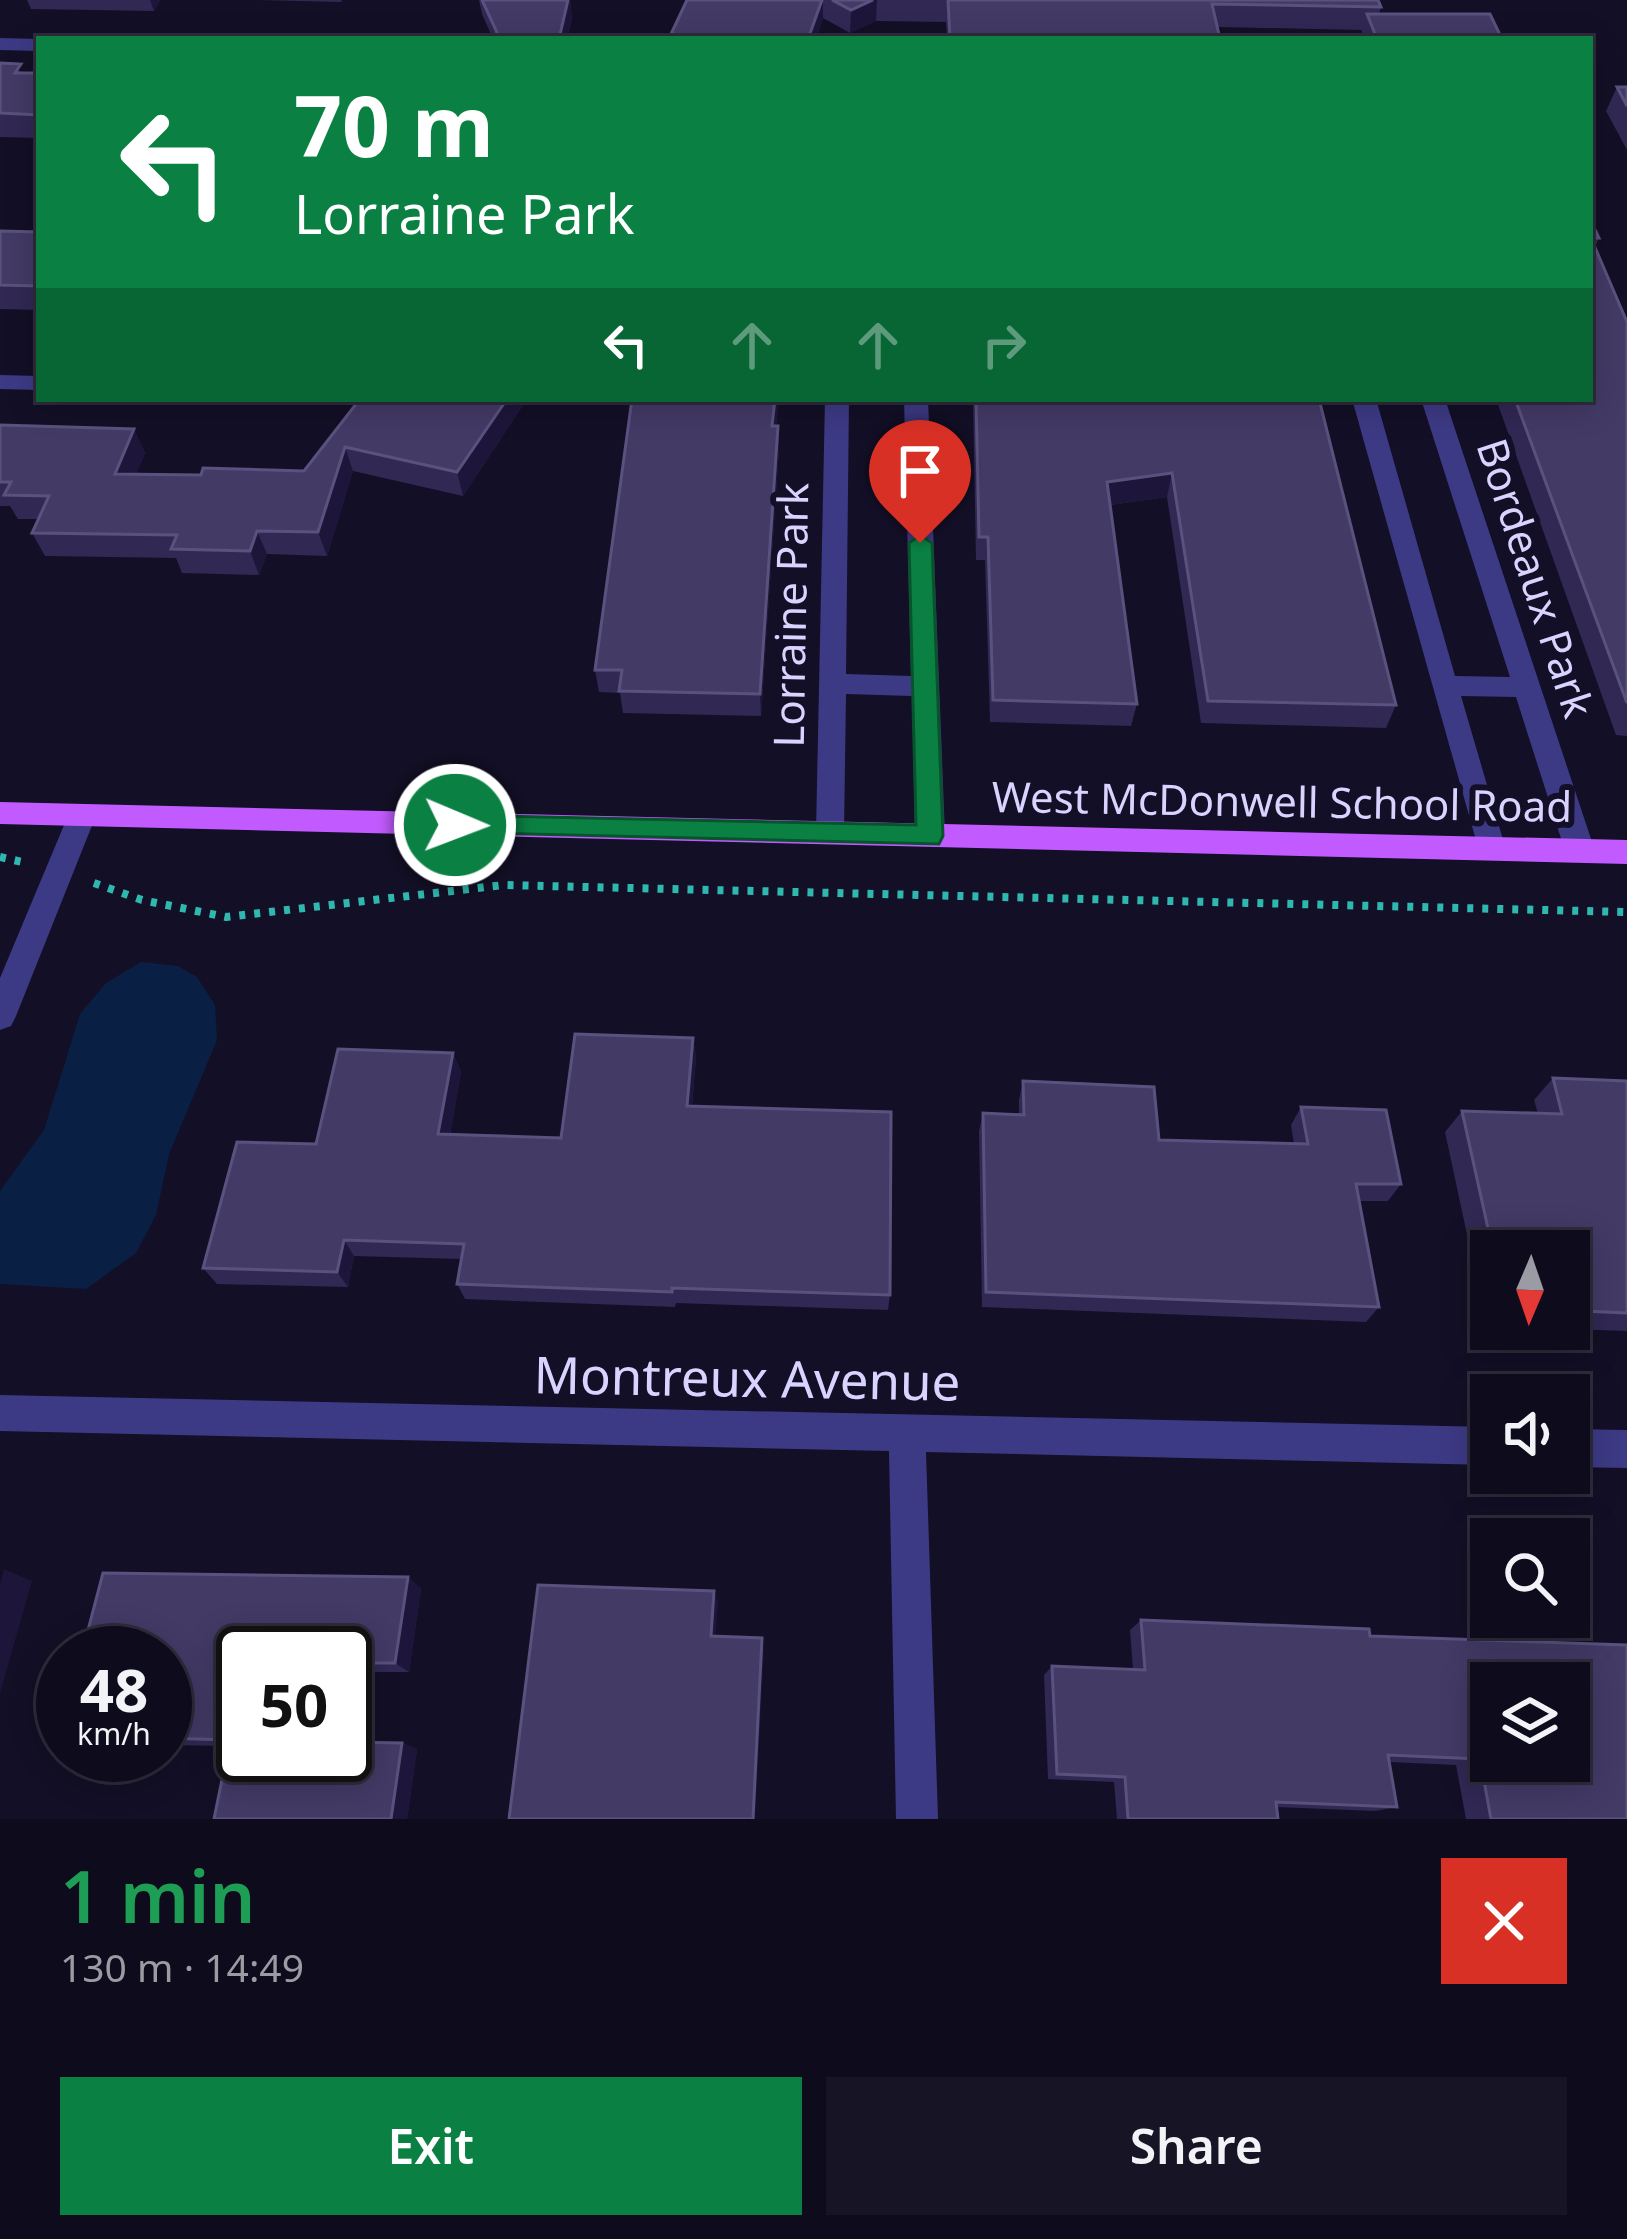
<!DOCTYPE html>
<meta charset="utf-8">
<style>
:root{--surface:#0e0b1c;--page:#171425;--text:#f1f3f6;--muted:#9b9ba3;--line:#2e2b3b;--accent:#0b8043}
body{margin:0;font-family:"Noto Sans",sans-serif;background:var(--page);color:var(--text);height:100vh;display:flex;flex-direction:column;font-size:45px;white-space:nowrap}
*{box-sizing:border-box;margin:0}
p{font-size:39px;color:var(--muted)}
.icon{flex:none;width:66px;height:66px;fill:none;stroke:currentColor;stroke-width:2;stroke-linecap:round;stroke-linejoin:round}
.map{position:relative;height:1819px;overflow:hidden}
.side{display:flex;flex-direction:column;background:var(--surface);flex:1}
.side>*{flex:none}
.banner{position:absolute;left:36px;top:36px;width:1557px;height:366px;border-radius:0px;box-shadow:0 6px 30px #0003,0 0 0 3px var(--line);background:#0b8043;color:#fff;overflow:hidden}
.needle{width:78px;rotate:182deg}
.buttons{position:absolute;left:1470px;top:1230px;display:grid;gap:24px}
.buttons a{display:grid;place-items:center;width:120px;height:120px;border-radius:0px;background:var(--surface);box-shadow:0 6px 30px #0003,0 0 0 3px var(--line);font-size:60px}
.speed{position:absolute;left:36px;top:1626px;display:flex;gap:24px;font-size:60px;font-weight:700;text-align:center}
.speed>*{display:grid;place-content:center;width:156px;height:156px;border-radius:50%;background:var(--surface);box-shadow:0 6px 30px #0003,0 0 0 3px var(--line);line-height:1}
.speed small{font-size:30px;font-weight:400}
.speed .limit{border:6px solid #111;border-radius:18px;background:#fff;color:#111}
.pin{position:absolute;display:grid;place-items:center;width:102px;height:102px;color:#fff;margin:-123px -51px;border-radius:50% 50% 50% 0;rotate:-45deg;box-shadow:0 0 12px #0007}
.pin .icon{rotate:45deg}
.me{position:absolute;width:132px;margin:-66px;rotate:91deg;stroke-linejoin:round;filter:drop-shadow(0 0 9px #0008)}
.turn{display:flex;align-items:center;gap:42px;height:252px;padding:0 60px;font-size:54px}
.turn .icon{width:156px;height:156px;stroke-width:2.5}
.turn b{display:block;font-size:84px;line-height:102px}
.lanes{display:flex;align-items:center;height:114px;padding:0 60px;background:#0003;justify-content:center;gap:60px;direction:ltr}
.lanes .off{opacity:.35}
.round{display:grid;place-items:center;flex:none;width:126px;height:126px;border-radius:0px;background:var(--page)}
.summary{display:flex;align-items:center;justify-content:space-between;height:204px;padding:0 60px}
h1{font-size:72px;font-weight:600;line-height:90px;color:#1e9e55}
.button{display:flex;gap:24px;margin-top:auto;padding:24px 60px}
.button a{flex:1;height:138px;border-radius:0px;background:var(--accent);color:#fff;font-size:48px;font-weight:600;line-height:138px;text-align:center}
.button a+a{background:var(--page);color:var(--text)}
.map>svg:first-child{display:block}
</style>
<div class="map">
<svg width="1627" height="1819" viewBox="0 0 1627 1819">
<rect width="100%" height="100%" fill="#130f26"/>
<path fill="#0a1f44" d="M141 962 178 966 197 977 215 1005 217 1040 169 1154 156 1215 136 1253 86 1289 0 1284V1191L44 1130 80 1014 106 983Z"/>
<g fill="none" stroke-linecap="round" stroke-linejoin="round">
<path stroke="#2fb8b0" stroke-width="8" stroke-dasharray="6 9" stroke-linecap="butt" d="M0 857 27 863
M94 883 142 900 226 917 504 885 1627 912"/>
<path fill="#3d3a85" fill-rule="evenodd" d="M0 38 39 39V51L0 50Z
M0 375 39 376V390L0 389Z
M825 399H849L846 674 911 676 904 399H928L945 836 940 844H920L915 836 912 696 846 694 844 832 840 840H820L816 832Z
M1352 399H1376L1455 676 1510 677 1421 399H1445L1595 851 1590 859H1570L1565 851 1516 697 1461 696 1506 850 1501 858H1481Z
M81 807 91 810 95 818 16 1016 11 1026 0 1030V978L67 818 71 810Z
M0 1395 1491 1427V1465L926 1452 938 1819H896L889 1451 0 1431Z
M1569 1429 1627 1430V1468L1569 1467Z"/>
<path fill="#c25bff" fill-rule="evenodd" d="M0 802 1627 840V864L0 824Z"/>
</g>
<path fill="#312854" d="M27 0H160L154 11 31 9Z
M257 0H342L341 2Z
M479 0H570L572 19 567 39H493L482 14Z
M687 0H1378L1381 7 1379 14 1502 39H1361L1362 30 1218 27 1220 39H947L946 22 876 21 850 33 823 18 816 39H672L671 34Z
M0 63 25 73H39V138L0 137Z
M1617 87H1627V150L1606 111Z
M1590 219 1599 238 1595 247 1627 322V736L1616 735 1496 399H1590Z
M0 231 39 232V310L0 309Z
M527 399 463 496 353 471 327 556 267 554 259 575 182 573 176 558 45 556 32 533 38 519H18L10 506H0V425L134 429 145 453 136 474 201 475 304 471 404 400Z
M632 399H779L776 426H778L779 449 761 716 623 713 620 693 599 692 595 670Z
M973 399H1319L1396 705 1386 728 1201 723 1167 497 1110 505 1137 704 1131 726 990 722 985 560H976Z
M693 1038 696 1057 692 1106 890 1295 888 1310 676 1303 675 1307 465 1299 457 1284 461 1259 354 1256 348 1287 217 1284 203 1268 316 1144 453 1053 461 1072 450 1135 561 1138Z
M1553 1078 1627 1081V1331L1569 1329V1251H1491V1286H1478L1445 1132 1462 1111 1538 1114 1534 1100Z
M1023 1081 1159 1140 1294 1144 1291 1125 1301 1107 1401 1184 1388 1201H1359L1379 1307 1366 1322 982 1307 979 1131 983 1113 1019 1115V1100Z
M103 1573 408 1577 421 1589 409 1672H345V1653H243V1755H345V1742L402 1743 417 1749 407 1819H214L229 1746 165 1745V1653H82Z
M1141 1620 1370 1636 1627 1819H1466L1456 1765 1390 1762 1397 1807 1375 1811 1276 1807 1278 1819H1117L1114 1782 1048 1779 1044 1675 1052 1666 1133 1669 1130 1630Z"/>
<path fill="#1d163a" d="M150 0H160L154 11Z
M568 0H570L572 19 567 39H559Z
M822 0H823V18L816 39H808Z
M873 0H877L876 21 850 33 851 10Z
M507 399H527L463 496 457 472Z
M775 399H779L773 449 772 426Z
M778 426 779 449 761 716 760 694Z
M134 429 145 453 126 498 115 474Z
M345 447 353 471 327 556 318 532Z
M1172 473 1167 497 1102 506 1107 482Z
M257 531 267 554 259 575 250 551Z
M693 1038 696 1057 690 1124 687 1106Z
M453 1053 461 1072 447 1152 438 1134Z
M344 1240 354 1256 348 1287 337 1272Z
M4 1569 32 1581 0 1693V1584Z
M408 1577 421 1589 409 1672 395 1663Z
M714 1591 718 1602 715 1646 711 1636Z
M762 1638 764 1648 755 1819H753Z
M402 1743 417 1749 407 1819H391Z"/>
<path fill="#433a66" stroke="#5a527e" stroke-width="3" fill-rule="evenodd" d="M482 0H568L559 39H500Z
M687 0H822L808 39H686V35L671 34Z
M832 0H873L851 10Z
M948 0H1378L1381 7 1212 4 1220 39H950Z
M1367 14H1490L1502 39H1377Z
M0 63 21 64 15 73H39V115L0 113Z
M1617 87H1627V106Z
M1590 219 1599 238H1591L1627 322V703L1515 399H1590Z
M0 231 39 232 38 286 0 285Z
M360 399H507L457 472 345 447 318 532 257 531 250 551 171 549 177 535 32 533 49 496 4 495 11 482H0V425L134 429 115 474 201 475 203 468 304 471Z
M632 399H775L772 426H778L760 694 619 691 622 670H595Z
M976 399H1319L1396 705 1208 701 1172 473 1107 482 1137 704 993 700 988 537H979Z
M575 1034 693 1038 687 1106 891 1112 890 1295 672 1288V1292L457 1284 464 1244 344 1240 337 1272 203 1268 237 1142 316 1144 338 1049 453 1053 438 1134 561 1138Z
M1553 1078 1627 1081V1313L1582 1311 1571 1270H1569V1251H1493L1462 1111 1562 1114Z
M1023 1081 1154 1087 1159 1140 1308 1144 1301 1107 1386 1110 1401 1184H1356L1379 1307 986 1292 983 1113 1024 1115Z
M103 1573 408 1577 395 1663H345V1653H243V1755H345V1742L402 1743 391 1819H214L230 1740 165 1738V1653H82Z
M538 1585 714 1591 711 1636 762 1638 753 1819H509Z
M1141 1620 1369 1629 1370 1636 1627 1645V1819H1491L1480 1759 1388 1755 1397 1807 1276 1802 1278 1819H1128L1125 1777 1057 1774 1052 1666 1145 1670ZM1491 1683H1569V1761H1491Z"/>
<path fill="#0b8043" stroke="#07532c" stroke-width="3" d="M920 535 932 543 943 836 939 844 446 832 442 825 446 818 455 815 916 825 909 543Z"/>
<g text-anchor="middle" stroke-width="12" stroke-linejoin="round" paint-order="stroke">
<g font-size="42" fill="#d9d4ff" stroke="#130f26">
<text transform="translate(1535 578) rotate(72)" y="15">Bordeaux Park</text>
<text transform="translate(791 615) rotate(-89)" y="15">Lorraine Park</text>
<text transform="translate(1282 802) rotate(1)" y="15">West McDonwell School Road</text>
</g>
<g font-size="51" fill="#d9d4ff" stroke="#130f26">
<text transform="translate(747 1379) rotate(1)" y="18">Montreux Avenue</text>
</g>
</g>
</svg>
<div class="buttons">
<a><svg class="needle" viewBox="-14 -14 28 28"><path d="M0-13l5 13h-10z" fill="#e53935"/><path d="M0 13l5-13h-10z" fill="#9b9ba3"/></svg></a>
<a><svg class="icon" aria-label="sound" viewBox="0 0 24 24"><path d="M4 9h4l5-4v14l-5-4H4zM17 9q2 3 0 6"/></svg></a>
<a><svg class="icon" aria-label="search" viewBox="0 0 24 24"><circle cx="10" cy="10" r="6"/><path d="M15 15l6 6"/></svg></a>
<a><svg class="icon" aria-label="layers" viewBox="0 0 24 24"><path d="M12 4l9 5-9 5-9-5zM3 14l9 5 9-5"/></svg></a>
</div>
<div class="speed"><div>48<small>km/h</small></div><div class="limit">50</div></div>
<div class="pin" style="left:920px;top:543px;background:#d93025"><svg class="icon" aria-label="arrive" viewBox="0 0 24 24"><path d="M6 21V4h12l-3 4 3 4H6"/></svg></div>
<svg class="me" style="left:455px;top:825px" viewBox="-20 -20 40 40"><circle r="17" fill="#0b8043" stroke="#fff" stroke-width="3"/><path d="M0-11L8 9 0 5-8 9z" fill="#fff"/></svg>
<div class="banner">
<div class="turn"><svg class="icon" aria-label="left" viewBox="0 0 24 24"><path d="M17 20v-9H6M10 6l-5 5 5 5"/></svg><div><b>70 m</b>Lorraine Park</div></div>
<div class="lanes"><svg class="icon" aria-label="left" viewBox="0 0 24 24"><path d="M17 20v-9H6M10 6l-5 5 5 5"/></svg><svg class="icon off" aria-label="ahead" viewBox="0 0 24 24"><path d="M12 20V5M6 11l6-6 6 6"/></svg><svg class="icon off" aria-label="ahead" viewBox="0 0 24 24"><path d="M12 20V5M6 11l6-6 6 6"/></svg><svg class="icon off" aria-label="right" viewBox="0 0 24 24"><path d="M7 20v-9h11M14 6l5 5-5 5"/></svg></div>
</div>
</div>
<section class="side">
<div class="summary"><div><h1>1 min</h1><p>130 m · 14:49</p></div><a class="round" style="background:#d93025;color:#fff"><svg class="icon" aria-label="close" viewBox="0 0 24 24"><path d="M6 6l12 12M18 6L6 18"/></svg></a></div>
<div class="button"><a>Exit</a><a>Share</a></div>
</section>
